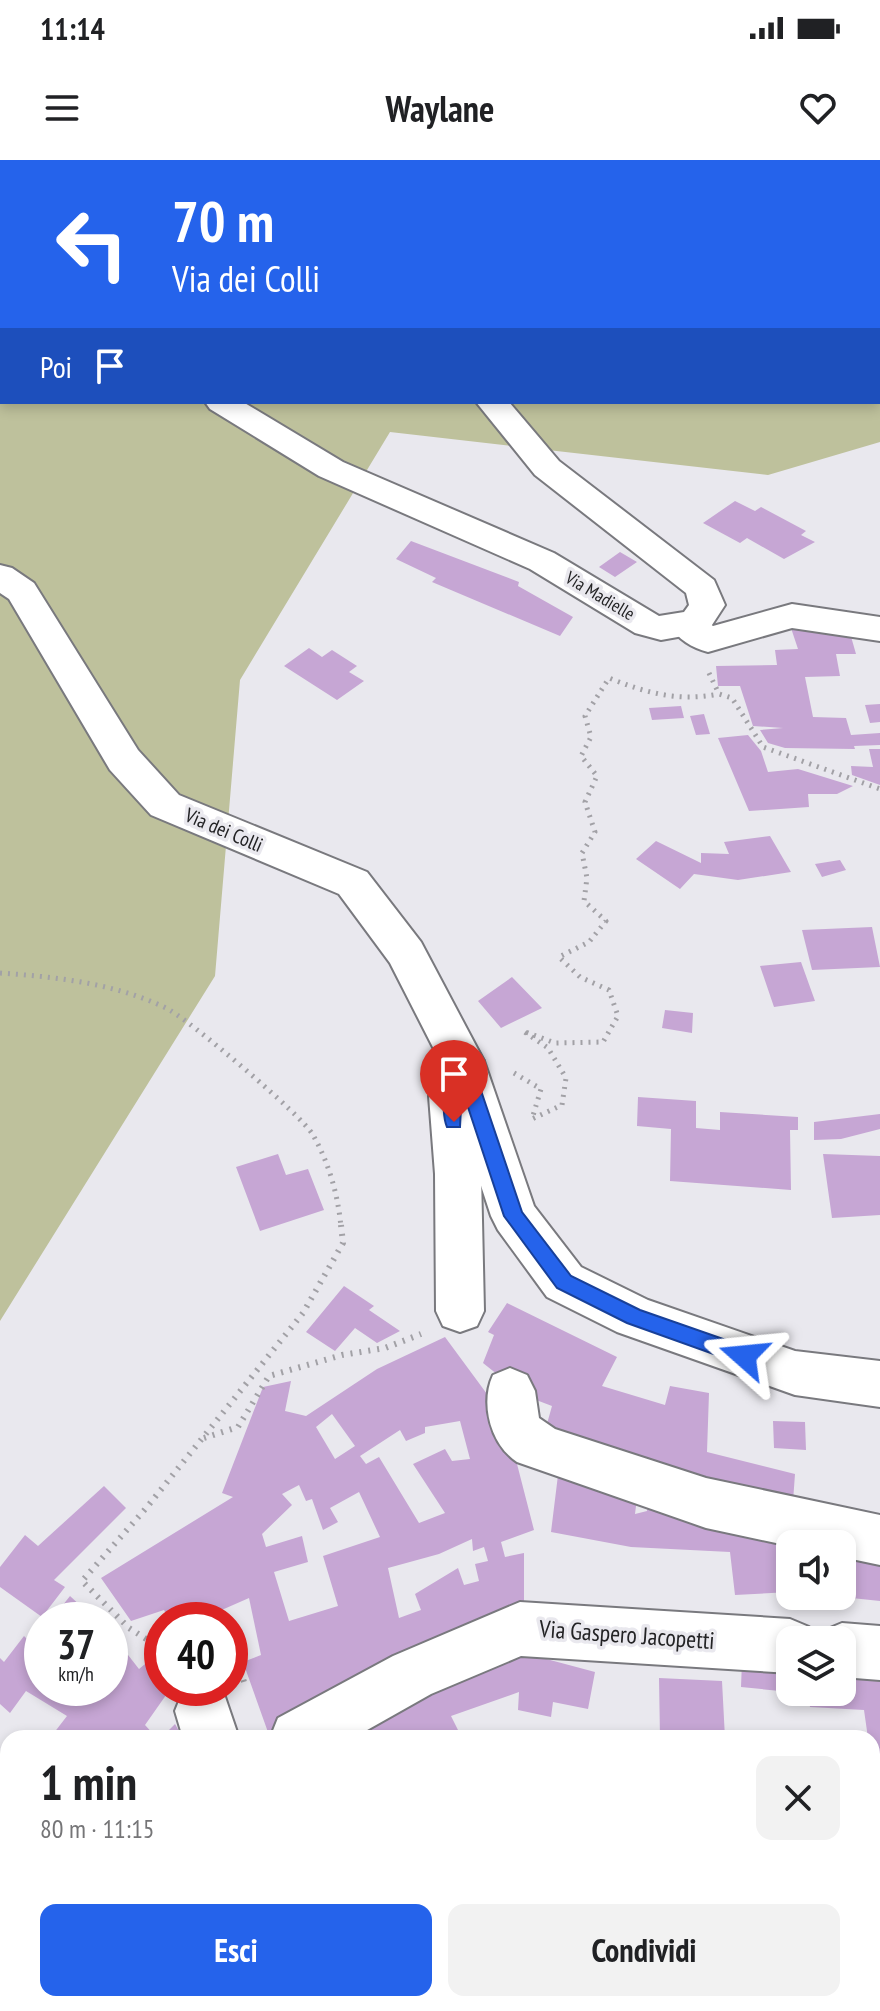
<!DOCTYPE html>
<html lang="it">
<meta charset="utf-8">
<style>
:root{--surface:#fff;--page:#f2f2f2;--text:#202124;--muted:#757577;--accent:#2563eb}
body{margin:0;font-family:"PT Sans Narrow",sans-serif;background:var(--page);color:var(--text);height:100vh;display:flex;flex-direction:column;font-size:30px;white-space:nowrap}
*{box-sizing:border-box;margin:0}
p{font-size:26px;color:var(--muted)}
.icon{flex:none;width:44px;height:44px;fill:none;stroke:currentColor;stroke-width:2;stroke-linecap:round;stroke-linejoin:round}
.map{position:relative;flex:1;overflow:hidden}
.side{position:absolute;left:0px;top:1570px;width:880px;height:282px;display:flex;flex-direction:column;background:var(--surface);border-radius:24px 24px 0 0;box-shadow:0 4px 12px #0003}
.side>*{flex:none}
.banner{position:absolute;left:0px;top:0px;width:880px;height:244px;box-shadow:0 4px 12px #0003;background:#2563eb;color:#fff;overflow:hidden}
.buttons{position:absolute;left:776px;top:1370px;display:grid;gap:16px}
.buttons a{display:grid;place-items:center;width:80px;height:80px;border-radius:16px;background:var(--surface);box-shadow:0 4px 12px #0003;font-size:40px}
.speed{position:absolute;left:24px;top:1442px;display:flex;gap:16px;font-size:40px;font-weight:700;text-align:center}
.speed>*{display:grid;place-content:center;width:104px;height:104px;border-radius:50%;background:var(--surface);box-shadow:0 4px 12px #0003;line-height:1}
.speed small{font-size:20px;font-weight:400}
.speed .limit{border:12px solid #d22;background:#fff;color:#111}
.pin{position:absolute;display:grid;place-items:center;width:68px;height:68px;color:#fff;margin:-82px -34px;border-radius:50% 50% 50% 0;rotate:-45deg;box-shadow:0 0 8px #0007}
.pin .icon{rotate:45deg}
.me{position:absolute;width:88px;margin:-44px;rotate:288deg;stroke-linejoin:round;filter:drop-shadow(0 0 6px #0008)}
.turn{display:flex;align-items:center;gap:28px;height:168px;padding:0 40px;font-size:36px}
.turn .icon{width:104px;height:104px;stroke-width:2.5}
.turn b{display:block;font-size:56px;line-height:68px}
.then{display:flex;align-items:center;height:76px;padding:0 40px;background:#0003;gap:16px;font-size:30px}
.round{display:grid;place-items:center;flex:none;width:84px;height:84px;border-radius:16px;background:var(--page)}
.headline{display:flex;align-items:center;justify-content:space-between;height:136px;padding:0 40px}
h1{font-size:48px;font-weight:700;line-height:60px}
.cta{display:flex;gap:16px;margin-top:auto;padding:16px 40px}
.cta a{flex:1;height:92px;border-radius:16px;background:var(--accent);color:#fff;font-size:32px;font-weight:700;line-height:92px;text-align:center}
.cta a+a{background:var(--page);color:var(--text)}
.status{display:flex;justify-content:space-between;align-items:center;height:56px;padding:0 40px;background:var(--surface);direction:ltr}
.status svg{height:22px;fill:currentColor}
header{display:flex;justify-content:space-between;align-items:center;height:104px;padding:0 40px;background:var(--surface);font-size:36px;font-weight:700}
.map>svg:first-child{display:block}
</style>
<div class="status"><b>11:14</b><svg viewBox="0 0 49 12"><path d="M0 12V9h3v3zM5 12V6h3v6zM10 12V3h3v9zM15 12V0h3v12zM26 1h20v11H26zM47 4h2v5h-2z"/></svg></div>
<header><svg class="icon" aria-label="menu" viewBox="0 0 24 24"><path d="M4 6h16M4 12h16M4 18h16"/></svg>Waylane<svg class="icon" aria-label="heart" viewBox="0 0 24 24"><path d="M12 20l-8-8c-3-5 5-10 8-4 3-6 11-1 8 4z"/></svg></header>
<div class="map">
<svg width="880" height="1851" viewBox="0 0 880 1851">
<rect width="100%" height="100%" fill="#e9e8ee"/>
<path fill="#bec19c" fill-rule="evenodd" d="M0 0H880V282L768 315 390 272 240 520 215 816 0 1161ZM2 2H878V242H2Z"/>
<path fill="#c6a6d4" fill-rule="evenodd" d="M735 341 755 351 761 347 806 371 801 375 815 382 784 399 747 378 740 383 703 363Z
M411 381 519 422 518 426 573 457 560 476 432 422 436 418 396 399Z
M620 392 637 402 615 417 599 407Z
M791 468 850 473 856 494H836L840 516 805 517 813 557 846 558 851 575 880 573V585L854 586 855 589 785 588 768 583 760 570 783 568 753 566 740 526H718L716 506 777 505 775 490 798 489Z
M309 488 322 497 332 490 357 506 349 512 364 521 337 540 284 506Z
M880 544V562L870 563 865 545Z
M681 546 684 558 652 560 649 548Z
M704 554 710 574 696 575 690 556Z
M748 575 761 591 768 612 798 609 853 626 837 634H808L809 647 749 651 718 578Z
M869 589H880V625L852 615 851 606 873 607Z
M770 676 791 712 738 720 694 714 680 729 636 699 656 681 701 703V693L729 694 724 682Z
M840 700 846 710 822 717 815 704Z
M872 767 880 807 812 810 802 770Z
M801 802 815 841 774 847 760 806Z
M512 817 542 848 501 868 478 841Z
M665 850 693 853 692 873 662 868Z
M638 937 696 941V968L720 970V952L798 957V970H790L791 1030 670 1021 671 969 637 966Z
M880 954V969L841 979 814 980V962Z
M278 994 286 1015 308 1009 324 1050 260 1071 236 1007Z
M823 994 880 996V1055L832 1058Z
M344 1126 374 1146 369 1150 400 1171 377 1183 355 1168 335 1191 306 1172Z
M507 1143 617 1197 602 1226 665 1245 670 1226 709 1233 707 1292 795 1314 792 1355 543 1278 552 1246 523 1235 483 1203 494 1175 488 1172Z
M445 1177 487 1234 498 1230 534 1370 501 1382 505 1397 524 1393V1452L269 1575 243 1502 261 1495 249 1438 208 1456 210 1460H169L164 1450 131 1461 101 1418 233 1337 222 1333 263 1227 291 1221 285 1251 306 1256 377 1209ZM332 1254 355 1286 335 1299 316 1267ZM460 1261 470 1299 452 1301 445 1289 413 1304 445 1353 419 1363 379 1297 366 1304 360 1296 400 1270 406 1281 425 1273V1267ZM299 1325 306 1341 312 1339 323 1370 338 1362 330 1348 359 1332 380 1377 323 1396 338 1446 289 1461 274 1412 308 1402 302 1376 266 1387 262 1374 292 1345 282 1334ZM472 1379 473 1391 484 1387 488 1401 475 1404 479 1421 464 1425 458 1408 415 1434 421 1450 399 1458 388 1408 439 1394Z
M773 1261 805 1262 806 1290 774 1288Z
M559 1307 638 1330 635 1354 647 1351 649 1333 790 1384V1432L735 1435 730 1392 631 1387 551 1372Z
M104 1326 126 1348 54 1420 65 1427 42 1457 0 1427V1407L25 1375 38 1386Z
M842 1388 880 1393V1441L842 1437Z
M70 1436 96 1460H51Z
M806 1436H834L836 1449 807 1447Z
M42 1471V1528H110V1472L139 1509 162 1490V1528H171L145 1565 157 1578H50L67 1556 26 1531 10 1553 0 1544V1498L4 1502 24 1476 32 1484Z
M509 1489 595 1512 588 1549 553 1542 551 1557 518 1550 519 1532 451 1556 462 1578H353Z
M742 1501 790 1506V1532L741 1527Z
M842 1507 880 1510V1599H872V1578H868L864 1550 810 1547 807 1532H842Z
M659 1518 722 1521 725 1578H660Z
M175 1564 183 1578H161Z
M0 1609 8 1613V1788L4 1801 8 1802V1844H12L9 1851H0Z
M34 1844H124L122 1851H31Z
M150 1844H214L213 1851H148Z"/>
<g fill="none" stroke-linecap="round" stroke-linejoin="round">
<g stroke="#79797e" stroke-width="4">
<path id="minor" d="M792 444 880 457V481L792 468 708 492C692 488 678 479 669 465L674 457C691 452 700 456 713 466Z
M462 883 477 889 484 901 473 936 481 1014 484 1151 477 1166 460 1172 443 1166 436 1151 435 1014 429 936 447 889Z
M510 1208 527 1215 535 1231 539 1258 555 1269 706 1318 880 1355V1405L842 1397V1384L790 1386 706 1368 517 1302C490 1284 480 1243 493 1215Z
M520 1442 790 1459 809 1467 815 1480H790V1513L521 1496 431 1534 353 1578H270L278 1558 393 1496Z
M842 1463 880 1466V1520L842 1517V1480H819L823 1471Z
M192 1528H214L223 1531 239 1578H183L175 1551 183 1531Z
M194 1844H254L252 1851H192Z"/>
</g>
<g stroke="#79797e" stroke-width="4">
<path id="tertiary" d="M220 0H248L250 2H222Z
M0 157H2V175H0Z
M205 242H243L343 302 554 393 659 456 684 452 689 445 686 433 535 315 476 242H509L559 301 714 420 725 445 710 468 700 473 661 480 635 473 530 409 319 316 210 249Z
M0 405 12 408 34 423 138 590 179 635 367 712 421 782 484 901 534 1046 581 1107 648 1140 795 1191 880 1201V1247L795 1235 617 1172 547 1137 498 1070 491 1056 440 901 390 803 339 734 151 655 110 610 9 439 0 433Z"/>
</g>
<path stroke="#a2a1a6" stroke-width="5" stroke-dasharray="2 6" stroke-linecap="butt" d="M709 513 719 534 732 538 763 587 880 629
M0 813C56 817 114 823 166 848 186 857 304 957 313 975 329 1003 338 1035 341 1067
M514 913 541 929 532 959 562 945 566 918 548 888 523 871 555 883 603 882 618 856 609 830 580 817 559 797 589 782 606 761 584 741 587 718 582 693 595 672 585 642 597 616 581 596 591 577 585 556 609 518C646 533 679 542 719 534"/>
<path stroke="#a2a1a6" stroke-width="6" stroke-dasharray="2 7" stroke-linecap="butt" d="M204 1278 238 1267 269 1216 342 1195 385 1188 421 1174
M215 1460 223 1456 225 1460
M230 1477 244 1522
M162 1481 154 1484 129 1468 82 1421 147 1347 303 1153 343 1083 341 1065"/>
<use href="#minor" fill="#fff" fill-rule="evenodd"/>
<use href="#tertiary" fill="#fff" fill-rule="evenodd"/>
</g>
<path fill="#2563eb" stroke="#184099" stroke-width="2" d="M462 894 471 901 522 1052 571 1116 640 1150 752 1189 754 1196 752 1202 744 1205 627 1163 557 1128 504 1056 462 929 460 967H447C440 951 443 900 462 894Z"/>
<g text-anchor="middle" stroke-width="7" stroke-linejoin="round" paint-order="stroke">
<g font-size="18" fill="#232325" stroke="#e9e8ee">
<text transform="translate(600 436) rotate(31)" y="6">Via Madielle</text>
</g>
<g font-size="20" fill="#232325" stroke="#e9e8ee">
<text transform="translate(224 670) rotate(23)" y="7">Via dei Colli</text>
</g>
<g font-size="24" fill="#232325" stroke="#e9e8ee">
<text transform="translate(627 1475) rotate(4)" y="8">Via Gaspero Jacopetti</text>
</g>
</g>
</svg>
<div class="buttons">
<a><svg class="icon" aria-label="sound" viewBox="0 0 24 24"><path d="M4 9h4l5-4v14l-5-4H4zM17 9q2 3 0 6"/></svg></a>
<a><svg class="icon" aria-label="layers" viewBox="0 0 24 24"><path d="M12 4l9 5-9 5-9-5zM3 14l9 5 9-5"/></svg></a>
</div>
<div class="speed"><div>37<small>km/h</small></div><div class="limit">40</div></div>
<div class="pin" style="left:454px;top:962px;background:#d93025"><svg class="icon" aria-label="arrive" viewBox="0 0 24 24"><path d="M6 21V4h12l-3 4 3 4H6"/></svg></div>
<svg class="me" style="left:744px;top:1196px" viewBox="-20 -20 40 40"><path d="M0-17L14 15 0 8-14 15z" fill="#2563eb" stroke="#fff" stroke-width="4"/></svg>
<div class="banner">
<div class="turn"><svg class="icon" aria-label="left" viewBox="0 0 24 24"><path d="M17 20v-9H6M10 6l-5 5 5 5"/></svg><div><b>70 m</b>Via dei Colli</div></div>
<div class="then">Poi<svg class="icon" aria-label="arrive" viewBox="0 0 24 24"><path d="M6 21V4h12l-3 4 3 4H6"/></svg></div>
</div>
<section class="side">
<div class="headline"><div><h1>1 min</h1><p>80 m · 11:15</p></div><a class="round"><svg class="icon" aria-label="close" viewBox="0 0 24 24"><path d="M6 6l12 12M18 6L6 18"/></svg></a></div>
<div class="cta"><a>Esci</a><a>Condividi</a></div>
</section>
</div>
